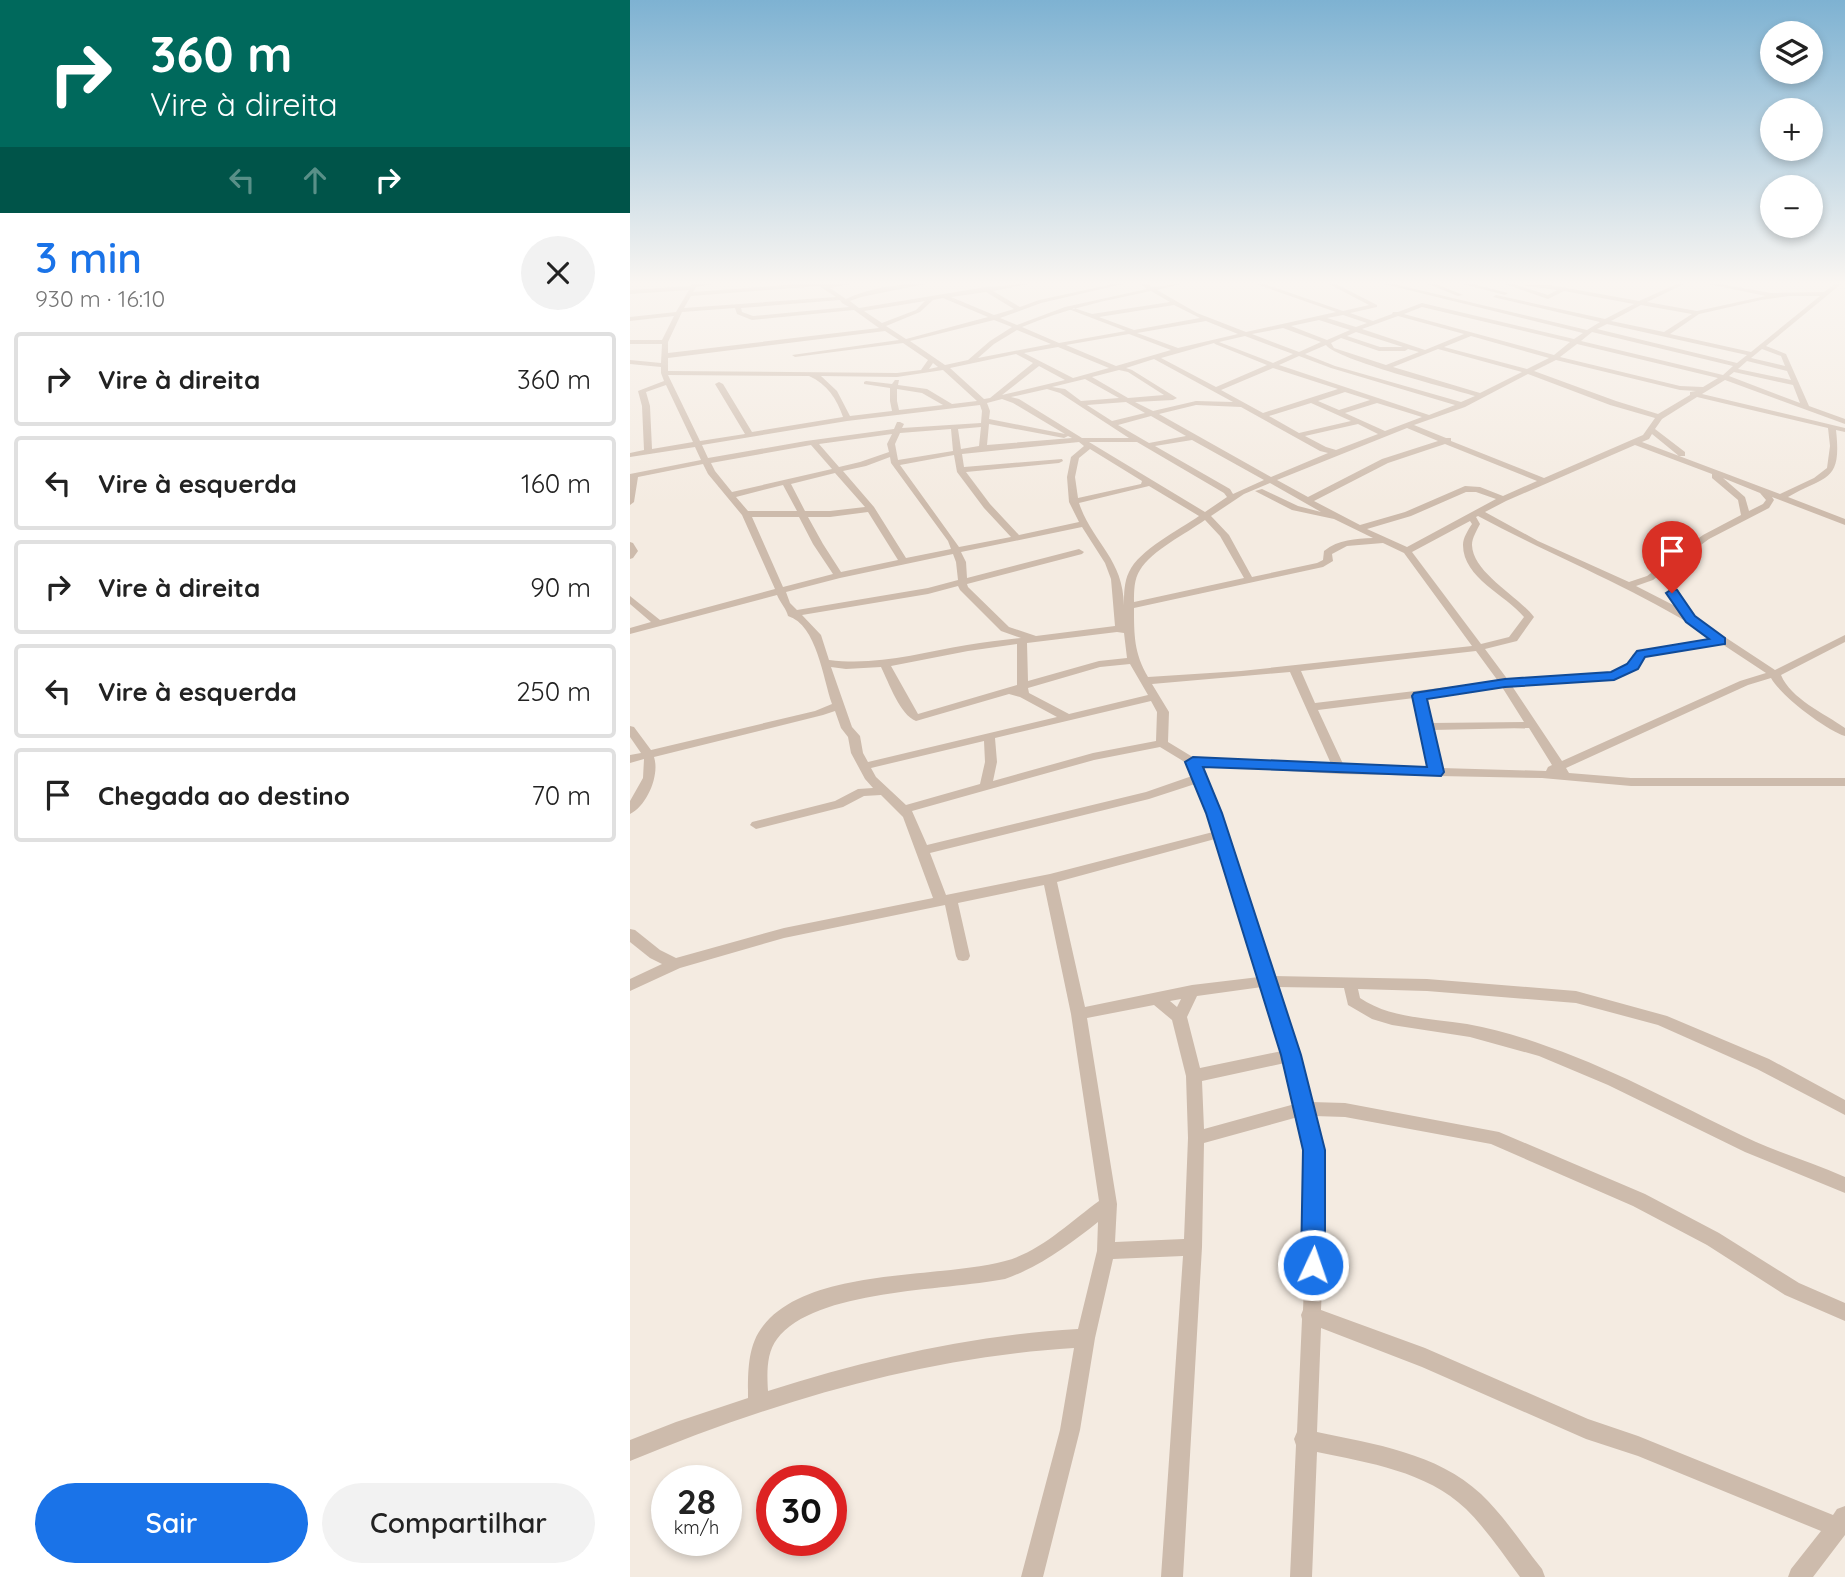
<!DOCTYPE html>
<html lang="pt">
<meta charset="utf-8">
<style>
:root{--surface:#fff;--page:#f2f2f2;--text:#222;--muted:#767676;--line:#e0e0e0;--accent:#1a73e8}
body{margin:0;font-family:Quicksand,sans-serif;background:var(--page);color:var(--text);height:100vh;display:flex;flex-direction:column;font-size:26px;white-space:nowrap}
*{box-sizing:border-box;margin:0}
p{font-size:23px;color:var(--muted)}
.icon{flex:none;width:38px;height:38px;fill:none;stroke:currentColor;stroke-width:2;stroke-linecap:round;stroke-linejoin:round}
.map{position:relative;flex:1;overflow:hidden}
.side{display:flex;flex-direction:column;background:var(--surface);width:630px}
.side>*{flex:none}
.guide{background:#00695c;color:#fff;overflow:hidden}
.tools{position:absolute;left:1130px;top:21px;display:grid;gap:14px}
.tools a{display:grid;place-items:center;width:63px;height:63px;border-radius:50%;background:var(--surface);box-shadow:0 4px 10px #0003;font-size:35px}
.speed{position:absolute;left:21px;top:1465px;display:flex;gap:14px;font-size:35px;font-weight:700;text-align:center}
.speed>*{display:grid;place-content:center;width:91px;height:91px;border-radius:50%;background:var(--surface);box-shadow:0 4px 10px #0003;line-height:1}
.speed small{font-size:18px;font-weight:400}
.speed .limit{border:10px solid #d22;background:#fff;color:#111}
.pin{position:absolute;display:grid;place-items:center;width:60px;height:60px;color:#fff;margin:-72px -30px;border-radius:50% 50% 50% 0;rotate:-45deg;box-shadow:0 0 7px #0007}
.pin .icon{rotate:45deg}
.me{position:absolute;width:77px;margin:-38px;rotate:3deg;stroke-linejoin:round;filter:drop-shadow(0 0 5px #0008)}
.turn{display:flex;align-items:center;gap:24px;height:147px;padding:0 35px;font-size:32px}
.turn .icon{width:91px;height:91px;stroke-width:2.5}
.turn b{display:block;font-size:49px;line-height:60px}
.lanes{display:flex;align-items:center;height:66px;padding:0 35px;background:#0003;justify-content:center;gap:35px;direction:ltr}
.lanes .off{opacity:.35}
.round{display:grid;place-items:center;flex:none;width:74px;height:74px;border-radius:37px;background:var(--page)}
.summary{display:flex;align-items:center;justify-content:space-between;height:119px;padding:0 35px}
h1{font-size:42px;font-weight:600;line-height:52px;color:var(--accent)}
.button{display:flex;gap:14px;margin-top:auto;padding:14px 35px}
.button a{flex:1;height:80px;border-radius:42px;background:var(--accent);color:#fff;font-size:28px;font-weight:600;line-height:80px;text-align:center}
.button a+a{background:var(--page);color:var(--text)}
ul{padding:0;list-style:none}
li{display:flex;align-items:center;gap:21px;height:94px;margin:0 14px 10px;padding:0 21px;border:4px solid var(--line);border-radius:7px}
li div{flex:1}
li b{display:block;font-size:26px}
li em{font-style:normal}
main{display:flex;flex:1;min-height:0}
.map>svg:first-child{display:block}
</style>
<main>
<section class="side">
<div class="guide">
<div class="turn"><svg class="icon" aria-label="right" viewBox="0 0 24 24"><path d="M7 20v-9h11M14 6l5 5-5 5"/></svg><div><b>360 m</b>Vire à direita</div></div>
<div class="lanes"><svg class="icon off" aria-label="left" viewBox="0 0 24 24"><path d="M17 20v-9H6M10 6l-5 5 5 5"/></svg><svg class="icon off" aria-label="ahead" viewBox="0 0 24 24"><path d="M12 20V5M6 11l6-6 6 6"/></svg><svg class="icon" aria-label="right" viewBox="0 0 24 24"><path d="M7 20v-9h11M14 6l5 5-5 5"/></svg></div>
</div>
<div class="summary"><div><h1>3 min</h1><p>930 m · 16:10</p></div><a class="round"><svg class="icon" aria-label="close" viewBox="0 0 24 24"><path d="M6 6l12 12M18 6L6 18"/></svg></a></div>
<ul>
<li><svg class="icon" aria-label="right" viewBox="0 0 24 24"><path d="M7 20v-9h11M14 6l5 5-5 5"/></svg><div><b>Vire à direita</b></div><em>360 m</em></li>
<li><svg class="icon" aria-label="left" viewBox="0 0 24 24"><path d="M17 20v-9H6M10 6l-5 5 5 5"/></svg><div><b>Vire à esquerda</b></div><em>160 m</em></li>
<li><svg class="icon" aria-label="right" viewBox="0 0 24 24"><path d="M7 20v-9h11M14 6l5 5-5 5"/></svg><div><b>Vire à direita</b></div><em>90 m</em></li>
<li><svg class="icon" aria-label="left" viewBox="0 0 24 24"><path d="M17 20v-9H6M10 6l-5 5 5 5"/></svg><div><b>Vire à esquerda</b></div><em>250 m</em></li>
<li><svg class="icon" aria-label="arrive" viewBox="0 0 24 24"><path d="M6 21V4h12l-3 4 3 4H6"/></svg><div><b>Chegada ao destino</b></div><em>70 m</em></li>
</ul>
<div class="button"><a>Sair</a><a>Compartilhar</a></div>
</section>
<div class="map">
<svg width="1215" height="1577" viewBox="0 0 1215 1577">
<rect width="100%" height="100%" fill="#f4ebe1"/>
<g fill="none" stroke-linecap="round" stroke-linejoin="round">
<path fill="#cdbbac" fill-rule="evenodd" d="M62 284H83L66 287 63 292 170 284H220L200 288 216 299C238 288 270 283 295 284L231 297 220 301 229 308 356 287 398 284 363 291 390 307 409 300 483 284H493L411 303 370 318 387 325 435 307 517 289 510 284H517L523 287 550 284 527 290 567 313 616 332 706 312 626 284H634L713 311 739 305 699 284H706L747 305V307L720 313 743 321 762 314 763 312H768L792 303 944 339 953 333 754 284H764L957 330 970 322 863 297 866 295 975 319 1004 304 934 291 918 299 875 284H883L918 295 927 290 890 285H920L1009 301 1047 284H1054L1017 302 1067 311 1136 296 1078 284H1090L1141 293 1194 292 1205 284H1211L1136 346 1156 354 1179 406 1215 419V424L1095 380 1072 394 1215 428V432L1206 430C1212 483 1196 475 1158 497L1215 519V525L1142 497 1144 500 1139 508 1079 539 1052 559 1046 586 1063 616 1145 670 1215 635V642L1151 675C1161 699 1194 713 1215 728V736C1196 730 1151 696 1141 678L1118 685 936 768 939 773 1001 778H1215V786H1001L912 778 710 774 571 766 596 834 643 976 797 979 946 991 1037 1016 1139 1059 1215 1100V1115L1127 1069 1028 1025 946 1003 797 991 728 989 730 998C761 1019 801 1018 837 1024 865 1029 892 1037 919 1047 991 1072 1057 1110 1126 1142 1155 1155 1186 1164 1215 1177V1193L1115 1152 978 1085 909 1056 840 1037 762 1025 742 1019 718 1005 714 988 646 987 669 1055 681 1102 715 1103 869 1132 1015 1194 1089 1233 1169 1283 1215 1303V1321L1155 1295 1077 1245 1003 1206 861 1144 715 1117 684 1116 692 1150 695 1214 691 1310 795 1348 958 1419 1008 1436 1203 1515 1207 1509 1215 1506V1535L1183 1577H1158L1161 1569 1191 1531 1008 1456 956 1439 792 1367 691 1328 687 1432C744 1444 807 1453 851 1494 874 1516 892 1544 912 1569L915 1577H890C873 1554 857 1530 836 1509 796 1471 739 1463 687 1452L682 1577H660L666 1445 664 1439 667 1432 672 1319 671 1315 673 1310 677 1214 676 1150 668 1117 574 1143 572 1247 553 1577H531L553 1256 483 1259 465 1338 450 1430 413 1577H391L430 1430 444 1348C291 1357 140 1403 0 1461V1440L46 1422 118 1398C118 1374 117 1346 133 1326 179 1267 308 1279 375 1261 410 1252 440 1222 469 1201L441 1014 414 885 328 903 340 956 338 960 333 961 328 960 326 956 315 905 154 938 50 968 0 991V979L32 964 20 958 0 942V929L5 930 30 950 46 958 154 928 303 898 273 817 251 795 234 796 213 807 126 829 120 825 122 822 205 801 228 789 243 788 235 779 221 753 218 737 211 728 205 711 193 715 24 757C30 775 17 806 0 814V801L13 778 14 759 0 763V755L11 753 0 737V726L4 727 21 750 185 711 202 704C193 679 187 625 158 616 157 610 150 602 147 595L0 634V628L21 622 0 604V596L30 620 145 589 112 515 78 474 73 464 8 477 4 502 0 505V474L71 460 65 447 0 457V453L14 450 12 406 8 391 34 381 31 373V367L0 364V360L31 363 32 344H0V340H32L44 316 0 321V317L46 312 59 290 0 294V290L61 286ZM189 286 206 297 54 308 61 296ZM521 291 540 302 462 314 444 308 441 310 496 331 429 343 392 327C434 309 477 300 521 291ZM356 292 384 309 364 315 321 297ZM1159 296H1190L1121 352 1040 334 1069 314 1131 300ZM313 298 358 317 276 339 256 326 290 312 303 300ZM210 300 212 303 219 307 123 316 112 312 111 308ZM295 301 286 310 252 323 234 311ZM544 305 570 318 504 330 469 317ZM1011 305 1062 314 1034 332 981 321ZM792 307 940 342 924 355 774 314ZM105 308 107 314 122 320 224 310 249 328 38 353V342L52 312ZM713 315 737 323 726 327 697 318ZM768 316 834 334 795 350 732 329ZM364 320 382 327 360 341 338 360 315 365 280 341ZM689 320 720 330 697 340 661 326ZM576 321 608 334 548 348 507 333ZM977 324 1117 355 1107 363 967 329ZM653 328 691 342 669 352 622 334ZM387 330 421 344 348 358 364 344ZM255 331 269 340 162 355 165 357 273 343 298 360 291 370 267 373 38 371V358ZM726 332 773 347H750L717 336ZM962 332 1103 366 1093 375 951 341ZM499 334 541 350 486 366 436 345ZM615 336 663 354 643 363 589 342ZM841 336 919 358 897 369 814 347ZM711 338 749 351H775L778 349 789 352 756 365 704 348 701 343ZM584 343 585 344 637 365 586 387 531 358ZM947 344 1088 378 1073 387 1050 386 930 357ZM696 345C707 360 819 388 845 396L831 402 705 366 675 354ZM428 347 479 368 443 378 394 353ZM808 349 892 372 850 393 763 367ZM1132 349 1151 356 1155 366 1121 358ZM386 354 403 363 360 398 354 399 320 368ZM669 356 701 368 825 405 799 415 649 365ZM524 359 603 402 566 401 523 411 505 402 543 400 547 398 502 370 496 368ZM926 360 1050 390 1066 391 1060 392V395L1028 414 986 401 904 371ZM1117 361 1157 371 1161 380 1108 369ZM303 363 308 367 299 369ZM409 366 435 380 372 395ZM643 368 708 389 633 413 591 390ZM313 370 347 401 322 404 297 389 268 385 269 380H265L262 384 236 381 234 382V384L260 388V401L262 411 220 416 207 391 191 376 267 377ZM489 370 498 372 534 395 498 398 462 377ZM1104 372 1163 385 1170 403 1099 376ZM898 374 980 405 1025 418 1013 435 914 478 821 441V438H816L784 425 835 407ZM38 375 179 376C197 384 207 399 213 417L122 432 93 384 89 382 85 384 115 434 70 441ZM455 379 489 398 451 401 435 389 422 387ZM36 385 63 442 22 449 20 406 16 392ZM267 389 292 393 313 405 269 410 267 401ZM417 389 430 393 499 438H452L389 399 381 397ZM715 392 740 400 709 410 688 401ZM1067 397 1198 428 1200 446 1197 468 1184 478 1150 494 1012 442 1019 439 1022 434 1049 456H1055V452L1025 429 1032 419ZM372 399 383 403 435 434 359 419 360 411 357 403ZM496 402 515 413 482 421 457 405ZM681 403 721 421 669 433 639 416ZM747 403 792 417 755 431 715 413ZM350 405 352 411 351 423 272 428 274 424 270 422H267L264 429 176 441 78 458 72 445 217 421ZM566 405 611 407 690 451 698 453 641 477 529 414ZM521 416 556 436 519 443 488 425ZM359 424 434 438 438 436 442 438 357 445ZM728 424 748 434 706 450 696 447 675 436ZM351 427 349 446 331 449 328 429ZM777 428 808 441 752 459 678 497 647 480ZM321 429 323 451 268 460 265 444 270 433ZM262 434 257 444 259 452 230 462 209 467 189 444ZM562 440 634 480 603 494 600 489 525 446ZM449 442 454 446 441 457 437 477 439 502 449 522 389 535 360 504 336 472 429 463 433 461 432 459 334 467 332 454ZM459 442H507L594 493 597 497 575 512ZM815 444 907 481 873 496 850 487 835 486 775 512 730 525 684 501 758 463ZM181 445 202 469 102 492 85 471 81 463ZM1005 445 1082 474V478L1108 500 1111 515 1073 535 1017 576 999 582 908 541 855 512 876 501ZM460 449 512 481 511 484 448 498 445 477 449 458ZM324 455 327 472 354 508 381 537 329 547 270 465ZM260 457 261 463 318 541 321 549 276 558 244 507 213 471 236 466ZM205 473 235 507 200 511H175L161 484ZM1093 478 1130 493 1136 500 1133 504 1119 511 1115 497ZM640 483 691 512 668 506 632 489 625 491 662 510 704 519 743 538C725 539 709 539 694 551L693 560 687 563 622 577 599 535 581 516 614 494ZM153 485 167 511H118L106 497ZM519 486 569 516C549 530 509 550 499 572 494 582 494 594 494 605 493 558 462 542 449 503ZM836 492H846L866 499 777 547 737 529 781 516ZM238 512 268 560 211 572 193 544 178 517H200ZM848 516C926 558 1010 590 1084 639L1008 652 1003 654 998 664 982 673 878 680 855 649 887 641 904 617C887 595 843 573 842 545 842 538 847 530 850 524L846 517ZM122 517H169L183 544 203 574 153 587ZM575 520 590 536 614 578 504 602C504 591 504 579 510 570 521 551 557 533 575 520ZM840 521 842 524C838 530 833 538 833 545 833 578 876 595 894 617L879 637 851 644 782 552ZM452 527 475 563 481 579 485 626 406 636 379 627 338 587 337 584 452 554 454 552 449 549 337 578 336 562 331 552ZM753 543 774 553 842 646 611 671 518 677C504 653 504 635 504 608L693 567 703 561 702 554 717 546ZM323 554 326 562 328 580 298 588 167 610 160 603 156 592 210 578ZM1040 567 1036 586 1049 608 1006 586 1023 580ZM328 586 330 590 371 631 391 638C373 640 355 642 337 645 290 653 247 666 199 660L191 635 172 615 298 594ZM487 632 494 633 497 658 469 661 398 681 397 643ZM387 644V685L288 714 261 666 338 651ZM1092 644 1136 673 1110 681 932 761 882 686 984 679 1007 668 1012 658 1014 657ZM846 651 868 681 685 703 671 671ZM500 664 518 695 439 714 399 693 398 688 470 667ZM201 667 216 669 251 667C259 683 270 715 286 721L379 694 390 697 427 717 238 762 233 753 230 736 222 727ZM660 672 702 766 566 759 538 742 539 712 522 684ZM872 687 894 722 801 723 795 696ZM784 698 799 768 714 766 688 710ZM521 701 527 712 526 741 463 753 363 781 367 762 365 738ZM899 728 922 765 918 767 916 771 811 768 802 730ZM354 741 355 762 350 784 276 805 246 777 241 768ZM530 747 558 764 562 776 516 792 297 845 282 811 464 760ZM565 784 583 832 420 874 316 895 300 853 519 799ZM585 839 629 977 562 985 455 1007 427 882ZM632 987 652 1051 570 1068 557 1017 567 996ZM551 999 547 1007 540 1001ZM524 1005 542 1020 556 1076 558 1138 554 1239 485 1242 487 1204 457 1018ZM655 1063 665 1104 574 1129 572 1081ZM468 1222 467 1251 448 1329C341 1335 239 1359 138 1391 137 1375 136 1353 147 1339 185 1289 314 1291 375 1279 411 1266 439 1245 468 1222Z
M798 284H806L833 295 828 296Z
M833 284H843L878 293 875 295Z
M0 542 3 543 8 551 3 558 0 559Z"/>
</g>
<linearGradient id="sky" x2="0" y2="1"><stop stop-color="#7eb2d2"/><stop offset="0.56" stop-color="#faf6f2"/><stop offset="1" stop-color="#faf6f2" stop-opacity="0"/></linearGradient>
<rect width="1215" height="505" fill="url(#sky)"/>
<path fill="#1a73e8" stroke="#114b97" stroke-width="2" d="M1042 589 1047 590 1065 616 1095 638V644L1015 657 1008 669 984 680 875 687 797 699 814 772 811 776 573 767 592 813 671 1055 695 1150V1265L691 1272 683 1276 674 1272 671 1265 673 1150 651 1055 576 813 555 762 563 757 797 767 782 696 784 693 875 679 981 672 997 664 1007 651 1079 639 1056 622 1036 593Z"/>
</svg>
<div class="tools">
<a><svg class="icon" aria-label="layers" viewBox="0 0 24 24"><path d="M12 4l9 5-9 5-9-5zM3 14l9 5 9-5"/></svg></a>
<a>+</a>
<a>−</a>
</div>
<div class="speed"><div>28<small>km/h</small></div><div class="limit">30</div></div>
<div class="pin" style="left:1042px;top:593px;background:#d93025"><svg class="icon" aria-label="arrive" viewBox="0 0 24 24"><path d="M6 21V4h12l-3 4 3 4H6"/></svg></div>
<svg class="me" style="left:683px;top:1265px" viewBox="-20 -20 40 40"><circle r="17" fill="#1a73e8" stroke="#fff" stroke-width="3"/><path d="M0-11L8 9 0 5-8 9z" fill="#fff"/></svg>
</div>
</main>
